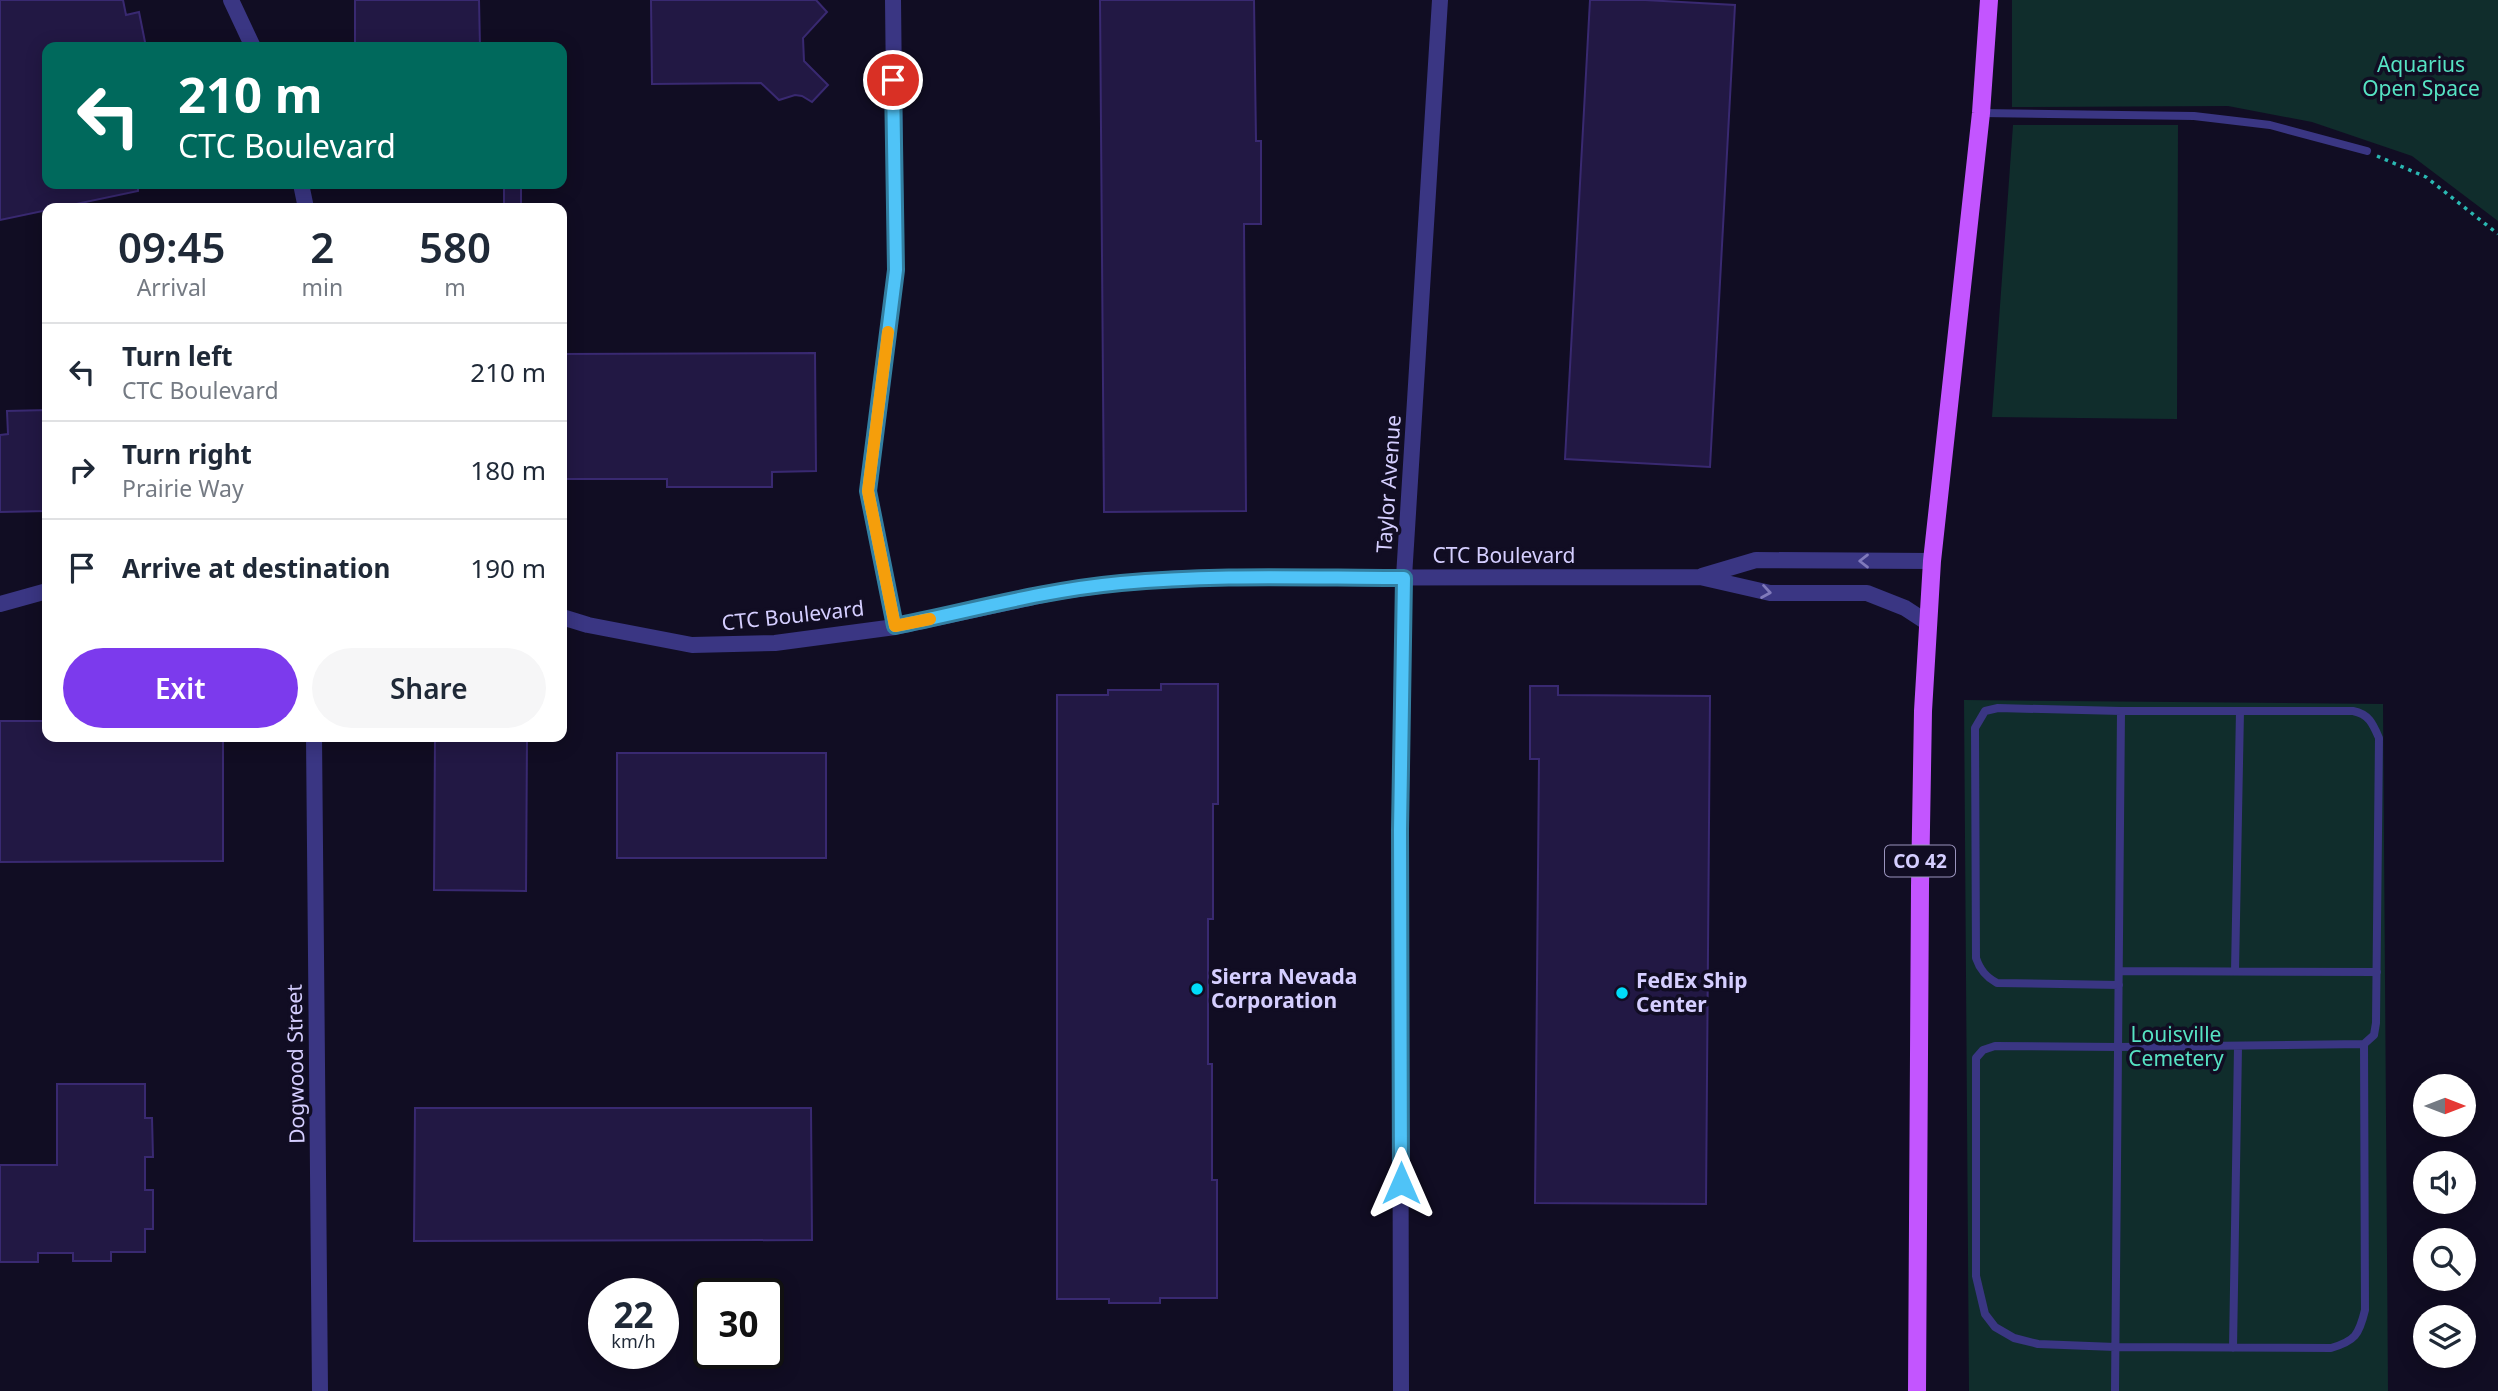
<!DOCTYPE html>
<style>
:root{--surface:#fff;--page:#f6f6f7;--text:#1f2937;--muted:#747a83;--line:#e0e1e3;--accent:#7c3aed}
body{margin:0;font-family:"Noto Sans",sans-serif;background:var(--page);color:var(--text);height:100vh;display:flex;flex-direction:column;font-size:26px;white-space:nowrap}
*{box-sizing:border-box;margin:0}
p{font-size:23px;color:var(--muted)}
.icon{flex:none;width:38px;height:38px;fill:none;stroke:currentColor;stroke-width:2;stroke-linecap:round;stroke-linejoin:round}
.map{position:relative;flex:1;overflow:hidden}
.panel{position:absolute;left:42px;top:203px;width:525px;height:539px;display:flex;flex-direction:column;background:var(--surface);border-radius:14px;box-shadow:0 4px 18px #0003}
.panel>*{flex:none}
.guide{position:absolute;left:42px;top:42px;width:525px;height:147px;border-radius:14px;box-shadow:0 4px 18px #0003;background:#00695c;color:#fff;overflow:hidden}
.needle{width:46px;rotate:90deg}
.tools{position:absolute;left:2413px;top:1074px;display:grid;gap:14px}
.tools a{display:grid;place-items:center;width:63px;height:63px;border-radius:50%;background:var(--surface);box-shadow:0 4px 18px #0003;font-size:35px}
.speed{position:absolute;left:588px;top:1278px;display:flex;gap:14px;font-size:35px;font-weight:700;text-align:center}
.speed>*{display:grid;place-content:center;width:91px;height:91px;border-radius:50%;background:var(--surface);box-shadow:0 4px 18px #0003;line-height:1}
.speed small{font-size:18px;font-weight:400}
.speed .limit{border:4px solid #111;border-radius:10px;background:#fff;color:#111}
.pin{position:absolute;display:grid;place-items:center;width:60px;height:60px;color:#fff;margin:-30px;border:4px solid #fff;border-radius:50%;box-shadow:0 2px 7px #0007}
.me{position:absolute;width:77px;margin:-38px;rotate:0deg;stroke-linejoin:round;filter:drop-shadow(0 0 5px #0008)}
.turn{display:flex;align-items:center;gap:24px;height:147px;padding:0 21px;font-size:32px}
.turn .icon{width:91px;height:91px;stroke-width:2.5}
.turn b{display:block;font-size:49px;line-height:60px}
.eta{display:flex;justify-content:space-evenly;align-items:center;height:119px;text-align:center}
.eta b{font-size:42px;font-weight:600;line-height:49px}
.action{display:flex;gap:14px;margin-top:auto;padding:14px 21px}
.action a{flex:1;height:80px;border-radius:42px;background:var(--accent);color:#fff;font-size:28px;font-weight:600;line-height:80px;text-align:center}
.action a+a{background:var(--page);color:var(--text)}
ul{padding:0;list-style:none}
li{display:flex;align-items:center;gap:21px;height:98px;padding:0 21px;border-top:2px solid var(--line)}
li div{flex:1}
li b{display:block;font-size:26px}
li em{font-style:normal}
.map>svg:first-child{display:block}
</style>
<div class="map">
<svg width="2498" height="1391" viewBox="0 0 2498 1391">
<rect width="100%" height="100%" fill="#110d23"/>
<path fill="#102d2c" d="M2012 0H2498V221L2412 156 2312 122 2228 106 2012 107Z
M2013 125H2178L2177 419 1992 417Z
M1964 700 2383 704 2388 1391H1969Z"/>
<path fill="#221844" stroke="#392971" stroke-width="2" d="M0 0H123L126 15 139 12 146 47H47V184H138V191L0 220Z
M355 0H479L480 47H396V43H355Z
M651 0H816L827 12 803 38 804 61 828 85 812 102 802 96 795 95 779 100 761 83 652 84Z
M1100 0H1254L1256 141H1261V224H1244L1246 511 1104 512Z
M1590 0H1645L1735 5 1710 467 1565 459Z
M504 184H521V206H504Z
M815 353 816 471 772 472V487H667V479H562V354Z
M47 410V511L0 512V435L8 434 7 411Z
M1161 684H1218V804H1213V919H1208V1064H1212V1180H1217V1298H1160V1303H1109V1299H1057V695H1108V690H1161Z
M1530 686H1558V695L1710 696 1706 1204 1535 1203 1539 759H1530Z
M0 721H47V737H223V861L0 862Z
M435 737H527L526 891 434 890Z
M617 753H826V858H617Z
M57 1084H145V1118H152L153 1157H145V1190H153V1229H145V1252H111V1261H73V1253H38V1262H0V1165H57Z
M415 1108H811L812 1240 414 1241Z"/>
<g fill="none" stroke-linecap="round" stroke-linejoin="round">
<path stroke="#2ab8b2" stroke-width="3.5" stroke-dasharray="3.5 5" stroke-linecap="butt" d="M2377 156 2426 177 2498 234"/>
<path stroke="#3a3683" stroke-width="8" d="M1981 113 2194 116 2270 125 2367 151
M2119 971 2377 972
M2235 971 2240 711
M2119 985 1997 983C1986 977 1980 970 1976 958L1975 728 1985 711 1998 708 2121 711H2353C2369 714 2373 724 2379 738L2376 1023 2374 1035 2364 1044 2365 1310C2359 1335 2355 1341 2331 1348L2115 1347 2038 1344 2014 1338 1995 1327 1985 1314 1976 1276V1058L1983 1050 1995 1046 2118 1047 2364 1044
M2233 1348 2238 1047
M2115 1391 2121 711"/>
<path stroke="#3a3683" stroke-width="16" d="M231 0 253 47
M893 0 896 270 868 491 895 627
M301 184 306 208
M1702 576 1756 560 1932 561
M0 604 47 591
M562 617 588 625 692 645 775 643 895 627 1057 592 1118 583 1182 578 1700 577 1770 593H1867L1905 608 1928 623
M314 737 320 1391
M1401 1391 1400 867 1404 577 1440 0"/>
<path stroke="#c355ff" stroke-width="18" d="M1917 1391 1920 886 1923 711 1932 561 1981 113 1989 0"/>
</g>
<defs><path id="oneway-chevron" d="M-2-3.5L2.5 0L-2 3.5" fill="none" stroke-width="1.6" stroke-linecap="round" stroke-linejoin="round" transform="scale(1.75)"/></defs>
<g stroke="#807abb">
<use href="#oneway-chevron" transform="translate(1864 561) rotate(-180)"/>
<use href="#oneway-chevron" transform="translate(1766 592) rotate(9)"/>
</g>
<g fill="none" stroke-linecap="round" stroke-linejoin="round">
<g stroke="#337fa1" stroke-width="18">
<path id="route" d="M893 80 896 270 868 491 895 626C970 611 1044 590 1121 583 1214 574 1310 578 1404 578L1400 830 1401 1183"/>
</g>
<use href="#route" stroke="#4fc3f7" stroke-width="12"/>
<path stroke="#f59e0b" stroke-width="12" d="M888 332 868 491 895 626 930 619"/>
</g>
<g fill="#00dcf9" stroke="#110d23" stroke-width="2.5">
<circle cx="1197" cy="989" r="7"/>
<circle cx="1622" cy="993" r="7"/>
</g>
<g text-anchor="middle" stroke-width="7" stroke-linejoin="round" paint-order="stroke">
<rect fill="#110d23" stroke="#9a94bd" stroke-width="2" x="1885" y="845.5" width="70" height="31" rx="5"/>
<g font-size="19" font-weight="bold" fill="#d5ceff">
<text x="1920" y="868">CO 42</text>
</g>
<g font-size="21" fill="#56e3c3" stroke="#110d23">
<text x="2421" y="72">Aquarius<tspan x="2421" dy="24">Open Space</tspan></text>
<text x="2176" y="1042">Louisville<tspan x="2176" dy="24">Cemetery</tspan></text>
</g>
<g font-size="21" fill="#d5ceff" stroke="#110d23">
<text transform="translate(1389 484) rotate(-86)" y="7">Taylor Avenue</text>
<text x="1504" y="563">CTC Boulevard</text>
<text transform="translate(793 616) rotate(-6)" y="7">CTC Boulevard</text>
<text transform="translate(296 1064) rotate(-91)" y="7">Dogwood Street</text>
</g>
<g font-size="21" font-weight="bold" fill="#d5ceff" stroke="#110d23" text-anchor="start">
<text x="1211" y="984">Sierra Nevada<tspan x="1211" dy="24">Corporation</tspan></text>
<text x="1636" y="988">FedEx Ship<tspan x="1636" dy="24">Center</tspan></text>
</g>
</g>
</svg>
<div class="tools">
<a><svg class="needle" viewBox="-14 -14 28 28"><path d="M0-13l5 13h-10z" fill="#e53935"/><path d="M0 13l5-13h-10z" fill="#747a83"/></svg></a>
<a><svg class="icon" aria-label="sound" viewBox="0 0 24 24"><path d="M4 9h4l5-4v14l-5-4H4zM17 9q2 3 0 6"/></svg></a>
<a><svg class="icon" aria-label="search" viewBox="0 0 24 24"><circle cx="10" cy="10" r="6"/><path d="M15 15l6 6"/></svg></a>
<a><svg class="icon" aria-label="layers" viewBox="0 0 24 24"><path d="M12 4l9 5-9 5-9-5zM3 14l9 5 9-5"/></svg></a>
</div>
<div class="speed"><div>22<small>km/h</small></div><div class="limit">30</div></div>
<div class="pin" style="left:893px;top:80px;background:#d93025"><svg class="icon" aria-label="arrive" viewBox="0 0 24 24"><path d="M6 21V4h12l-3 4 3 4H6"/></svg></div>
<svg class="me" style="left:1401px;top:1183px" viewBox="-20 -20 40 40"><path d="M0-17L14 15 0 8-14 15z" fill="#4fc3f7" stroke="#fff" stroke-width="4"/></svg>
<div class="guide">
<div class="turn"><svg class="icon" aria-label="left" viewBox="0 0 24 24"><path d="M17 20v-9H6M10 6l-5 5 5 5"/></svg><div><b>210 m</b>CTC Boulevard</div></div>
</div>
<section class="panel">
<div class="eta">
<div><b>09:45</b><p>Arrival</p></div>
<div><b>2</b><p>min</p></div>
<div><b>580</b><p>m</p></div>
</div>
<ul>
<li><svg class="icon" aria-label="left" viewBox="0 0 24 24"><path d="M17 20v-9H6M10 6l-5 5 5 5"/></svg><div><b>Turn left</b><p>CTC Boulevard</p></div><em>210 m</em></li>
<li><svg class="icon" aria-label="right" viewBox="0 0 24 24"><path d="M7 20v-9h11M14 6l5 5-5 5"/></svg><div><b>Turn right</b><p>Prairie Way</p></div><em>180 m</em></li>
<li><svg class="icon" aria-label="arrive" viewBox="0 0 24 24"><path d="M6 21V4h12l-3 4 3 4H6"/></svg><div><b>Arrive at destination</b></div><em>190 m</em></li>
</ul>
<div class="action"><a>Exit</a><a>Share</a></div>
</section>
</div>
